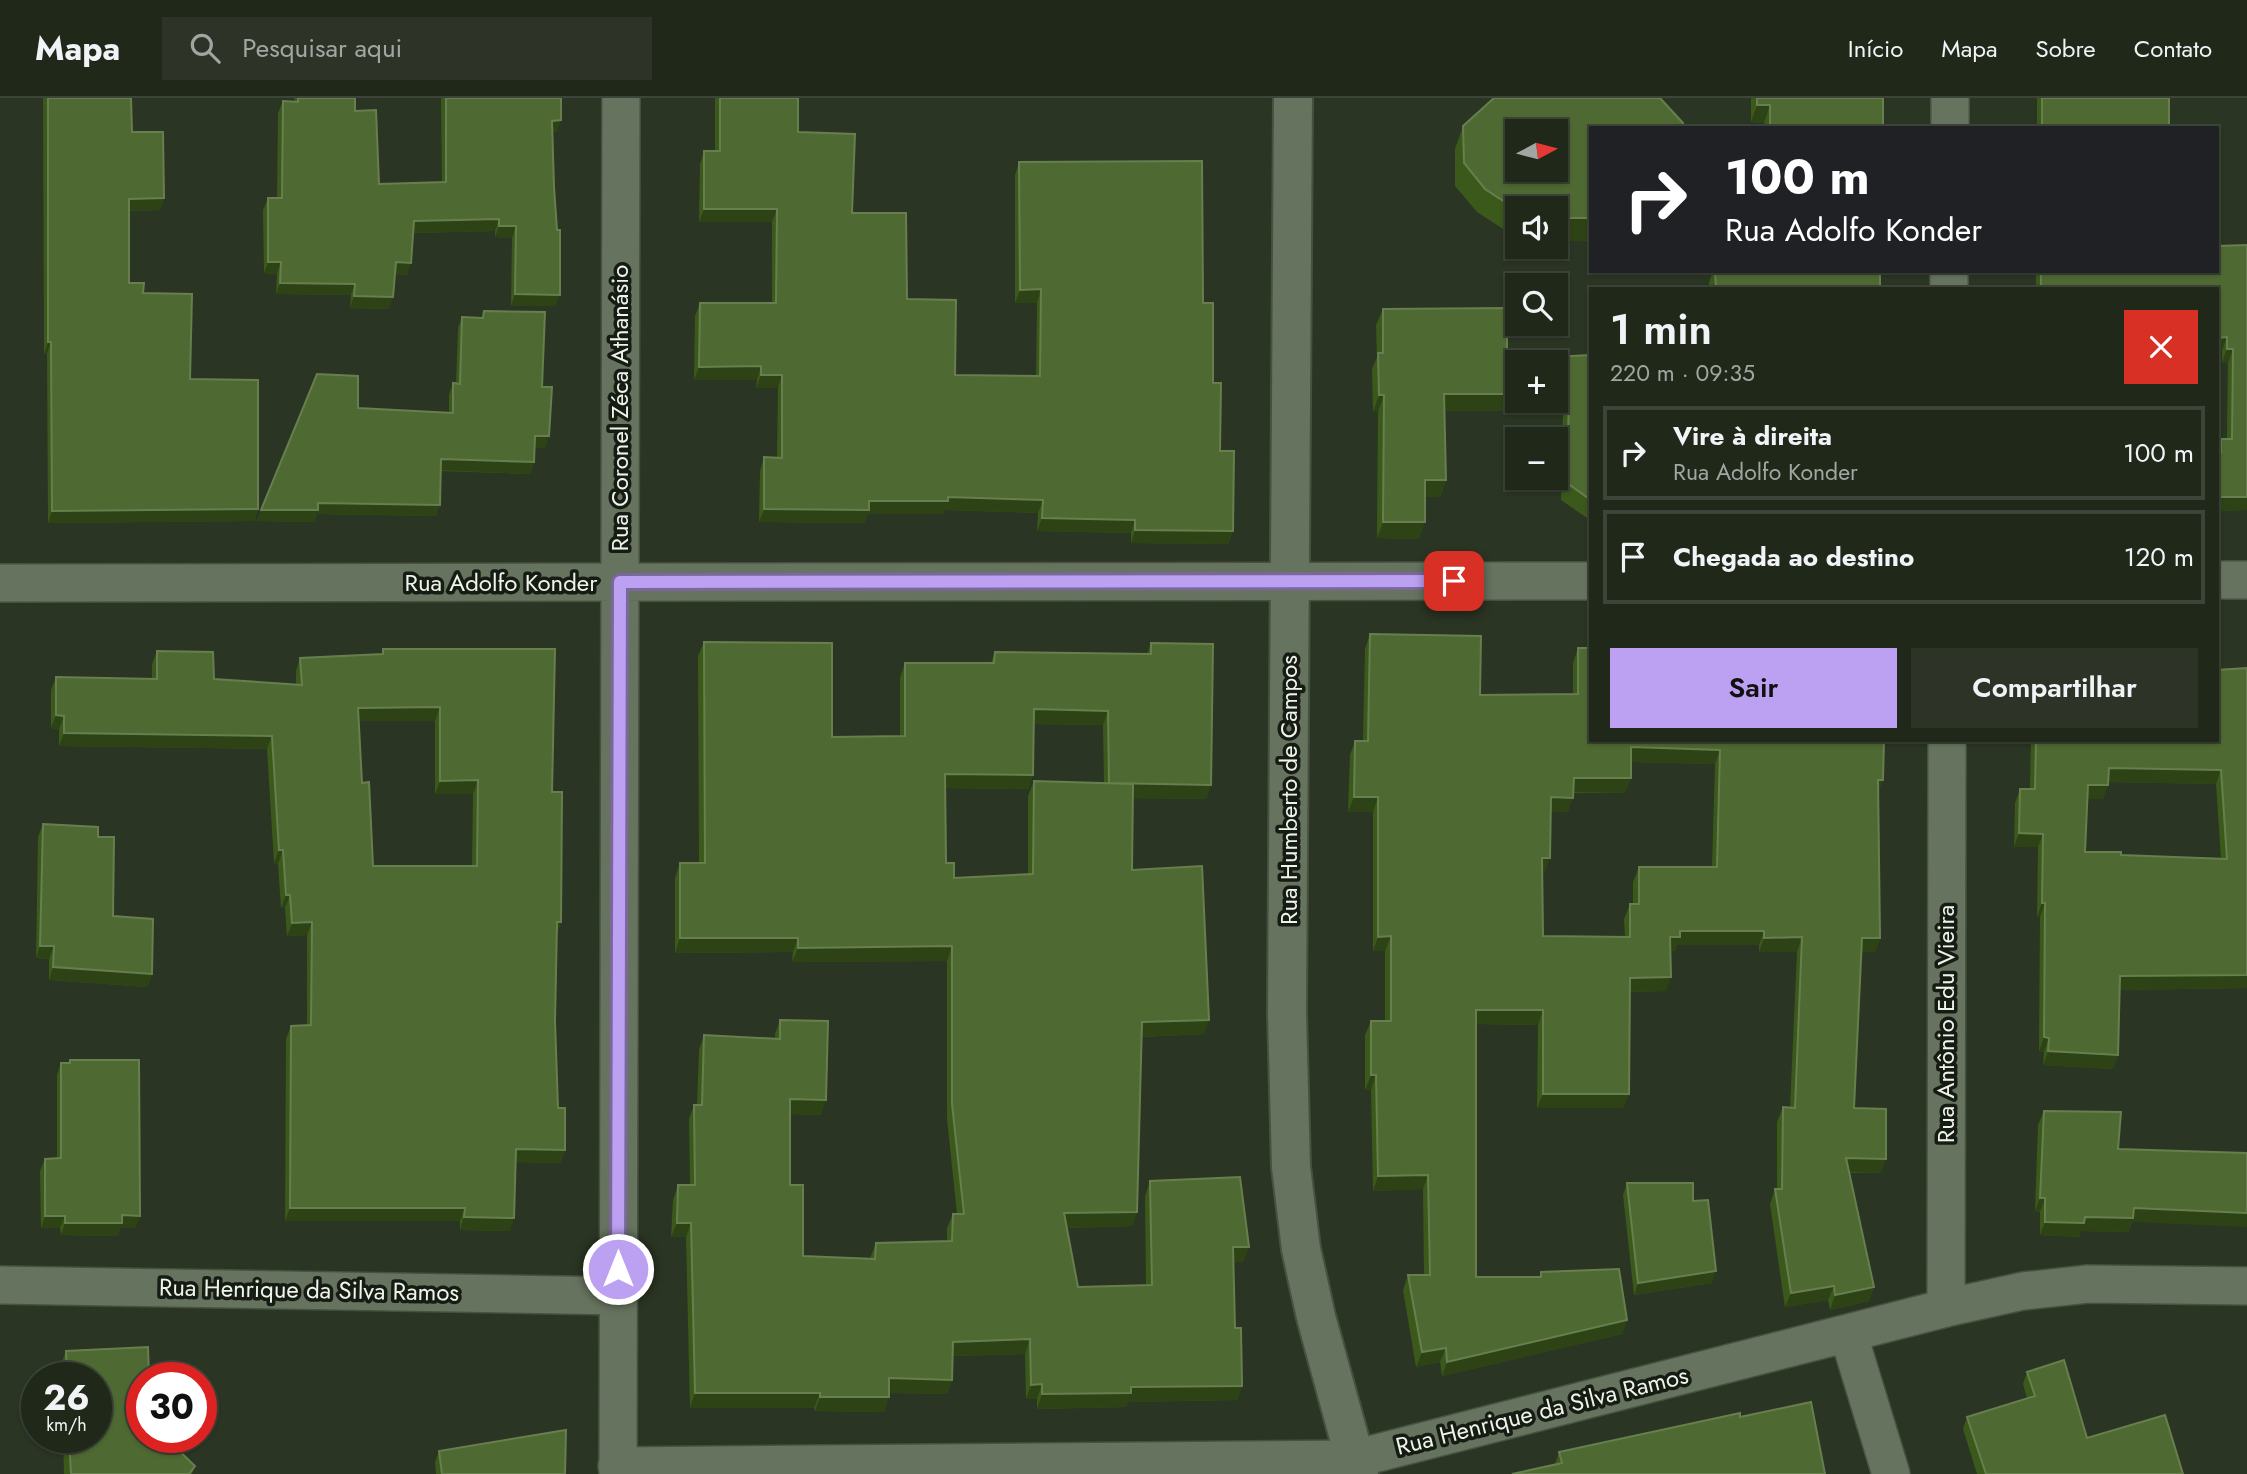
<!DOCTYPE html>
<html lang="pt">
<meta charset="utf-8">
<style>
:root{--surface:#20281a;--page:#2d3427;--text:#f1f3f6;--muted:#a2a6a2;--line:#3d4439;--accent:#bca0f2}
body{margin:0;font-family:Jost,sans-serif;background:var(--page);color:var(--text);height:100vh;display:flex;flex-direction:column;font-size:26px;white-space:nowrap}
*{box-sizing:border-box;margin:0}
p{font-size:23px;color:var(--muted)}
.icon{flex:none;width:38px;height:38px;fill:none;stroke:currentColor;stroke-width:2;stroke-linecap:round;stroke-linejoin:round}
.map{position:relative;flex:1;overflow:hidden}
.details{position:absolute;left:1589px;top:189px;width:630px;height:455px;display:flex;flex-direction:column;background:var(--surface);border-radius:0px;box-shadow:0 2px 5px #0004,0 0 0 2px var(--line)}
.details>*{flex:none}
.top-card{position:absolute;left:1589px;top:28px;width:630px;height:147px;border-radius:0px;box-shadow:0 2px 5px #0004,0 0 0 2px var(--line);background:#202124;color:#fff;overflow:hidden}
.needle{width:46px;rotate:83deg}
.tools{position:absolute;left:1505px;top:21px;display:grid;gap:14px}
.tools a{display:grid;place-items:center;width:63px;height:63px;border-radius:0px;background:var(--surface);box-shadow:0 2px 5px #0004,0 0 0 2px var(--line);font-size:35px}
.speed{position:absolute;left:21px;top:1264px;display:flex;gap:14px;font-size:35px;font-weight:700;text-align:center}
.speed>*{display:grid;place-content:center;width:91px;height:91px;border-radius:50%;background:var(--surface);box-shadow:0 2px 5px #0004,0 0 0 2px var(--line);line-height:1}
.speed small{font-size:18px;font-weight:400}
.speed .limit{border:10px solid #d22;background:#fff;color:#111}
.pin{position:absolute;display:grid;place-items:center;width:60px;height:60px;color:#fff;margin:-30px;border-radius:14px;box-shadow:0 4px 10px #0006}
.me{position:absolute;width:77px;margin:-38px;rotate:0deg;stroke-linejoin:round;filter:drop-shadow(0 0 5px #0008)}
.turn{display:flex;align-items:center;gap:24px;height:147px;padding:0 21px;font-size:32px}
.turn .icon{width:91px;height:91px;stroke-width:2.5}
.turn b{display:block;font-size:49px;line-height:60px}
.round{display:grid;place-items:center;flex:none;width:74px;height:74px;border-radius:0px;background:var(--page)}
.summary{display:flex;align-items:center;justify-content:space-between;height:119px;padding:0 21px}
h1{font-size:42px;font-weight:600;line-height:52px}
.button{display:flex;gap:14px;margin-top:auto;padding:14px 21px}
.button a{flex:1;height:80px;border-radius:0px;background:var(--accent);color:#111;font-size:28px;font-weight:600;line-height:80px;text-align:center}
.button a+a{background:var(--page);color:var(--text)}
ul{padding:0;list-style:none}
li{display:flex;align-items:center;gap:21px;height:94px;margin:0 14px 10px;padding:0 7px;border:4px solid var(--line);border-radius:0px}
li div{flex:1}
li b{display:block;font-size:26px}
li em{font-style:normal}
header{display:flex;align-items:center;gap:42px;box-sizing:border-box;height:98px;padding:0 35px;background:var(--surface);border-bottom:2px solid var(--line)}
header strong{font-size:33px}
nav{display:flex;gap:38px;margin-inline-start:auto;font-size:24px}
.search{width:490px;height:63px;background:var(--page);display:flex;align-items:center;gap:18px;box-sizing:border-box;padding:0 24px;border-radius:0px;color:var(--muted);font-size:26px}
.map>svg:first-child{display:block}
</style>
<header>
<strong>Mapa</strong>
<div class="search"><svg class="icon" aria-label="search" viewBox="0 0 24 24"><circle cx="10" cy="10" r="6"/><path d="M15 15l6 6"/></svg>Pesquisar aqui</div>
<nav><a>Início</a><a>Mapa</a><a>Sobre</a><a>Contato</a></nav>
</header>
<div class="map">
<svg width="2247" height="1376" viewBox="0 0 2247 1376">
<rect width="100%" height="100%" fill="#2b3523"/>
<g fill="none" stroke-linecap="round" stroke-linejoin="round">
<g stroke="#475140" stroke-width="40">
<path id="street" d="M1950 30V0
M1949 191V173
M2217 482H2247
M0 485 1591 483
M0 1187 618 1198
M1946 1210 1947 642
M1848 1235 1891 1376
M617 1368 1354 1361 1946 1210 2023 1193 2088 1186 2247 1188
M618 1376 621 0"/>
</g>
<g stroke="#475140" stroke-width="42">
<path id="secondary" d="M1293 0 1287 915 1291 1069 1301 1151 1316 1219 1359 1376"/>
</g>
<use href="#street" stroke="#66735e" stroke-width="37"/>
<use href="#secondary" stroke="#66735e" stroke-width="38"/>
</g>
<path fill="#3b591b" fill-rule="evenodd" d="M43 0H131L132 34 164 100 160 112 129 113V185L143 195 190 281 258 411 254 423 48 425 47 256H44Z
M294 0H355V13L379 86 442 84 441 0H561V22L556 34H553L555 208H511L512 140 495 139V133L413 135 407 177 395 176 389 211 350 210 351 197 276 196 277 176 264 175 263 112 268 100H277L278 15 283 3 294 4Z
M715 0H798V34L852 115 955 277 1036 278 1037 205H1015V77L1019 64 1203 205 1213 285 1220 353 1233 433 1228 446 1131 445V435L1037 433 1038 415 944 412 943 416H868L864 425 759 424 760 373 764 359 777 360 778 290H756L757 282H694L695 218 700 205H772V124H699L700 66 704 53H715Z
M1494 0H1660L1683 25V30H1591V141L1585 143H1556V110H1517V137L1511 136 1477 114 1455 88V51L1463 28ZM1517 33H1556V72H1517Z
M1751 0H1883V30H1764V25L1751 24Z
M2037 0H2169V30H2037Z
M2247 147V412L2217 413V352L2221 341H2227L2228 265H2222V253H2217V191H2036V173H2217Z
M1713 173H1880V191H1709V185Z
M1383 211 1507 261 1591 257V421L1587 420 1561 402 1563 312 1445 313 1446 382 1440 399H1425L1419 441 1377 440 1378 314H1373L1372 271 1377 259 1376 227Z
M484 213 542 289 545 350H535L534 364 530 376 441 373 436 418 317 416 314 424 257 423 261 412 358 310 449 315V297L453 285 456 286 458 230 462 219 482 220Z
M1370 536 1480 597 1573 596V565L1578 550 1884 642 1878 696 1880 840 1875 854H1862L1854 1010 1881 1075H1850L1874 1189 1869 1203 1830 1212 1828 1202 1785 1209 1770 1106 1775 1091H1777V1024L1783 1009 1790 1010 1797 854H1759V847H1677L1675 853H1671L1666 893 1629 894V996L1623 1010H1537L1538 927 1476 926V1179H1539L1541 1174 1627 1222 1622 1236 1442 1278 1440 1264 1416 1269 1403 1192 1408 1177H1424L1423 1091 1373 1093 1371 992H1365V937L1371 923H1385V853H1373V714H1348L1350 657 1355 643H1363L1365 551ZM1631 664 1715 666 1712 769H1639L1633 784V806H1630L1624 821 1625 839 1543 838 1542 774H1545L1551 713 1568 714 1573 695H1625Z
M704 544 832 639 900 638V580L905 565H991L995 554 1147 556 1151 545 1211 687 1206 701 1133 700 1132 772 1204 936 1142 939 1137 1114 1132 1128 1067 1130 1078 1189 1146 1187 1145 1098 1150 1083 1243 1164H1233L1235 1230 1242 1288 1237 1302 1128 1304 1126 1309 1037 1311V1301H1026L1025 1256 952 1258V1282L947 1296 889 1295 884 1314 815 1313 814 1310H690L686 1139H671L673 1102 678 1087H690L689 1021 694 1007H697L699 952 704 937 775 941V936L780 922 821 1017 790 1016V1087L803 1158 870 1160 876 1145 947 1144V1130L953 1116H957L947 1021V863L792 864 793 854 675 855V780L680 765H699L698 558ZM1034 626 1103 627 1104 685 1034 683 1028 698V777L954 780 946 765 945 690 1028 691 1033 677Z
M383 551 552 694 561 824 557 836 555 923 558 1010 565 1052 560 1065 515 1064 510 1133 460 1132V1123H285L286 941 291 928 307 927V837L287 838 285 810H281L278 766 274 765 267 651 59 648V631L51 630V592L56 579 152 581V566L157 553 214 581 296 587V573L300 560 382 556ZM359 623H435V696H473L472 768H373L362 685Z
M2031 642H2217L2247 890 2120 892 2118 957 2113 971 2043 967 2044 954 2039 953 2040 819H2037L2038 749H2014L2015 705 2020 691H2030ZM2108 684 2216 686 2221 761 2121 757 2085 754 2087 701H2103Z
M43 726 98 739 113 818 152 876 147 889 49 882V861L36 860 38 739Z
M70 962 140 1118 135 1130H120L118 1138 61 1137 60 1130H41L40 1073 45 1061 57 1060V977L61 965H69Z
M2044 1013 2118 1051 2132 1124 2128 1134 2081 1133 2079 1139 2040 1137V1114L2035 1113 2038 1027Z
M1627 1085 1693 1103 1712 1185 1634 1197 1623 1097Z
M148 1249 149 1279H142V1339H165L195 1368 192 1376H64L63 1339H96V1279H60V1269L66 1253Z
M2027 1274 2087 1340 2183 1376H1977L1963 1331 1967 1319 2027 1300 2023 1286Z
M1740 1319 1555 1366 1559 1354Z
M439 1353 565 1376H436L435 1364Z"/>
<path fill="#2d4315" d="M1757 7H1770L1764 25 1751 24Z
M561 22 556 34H548L552 23Z
M164 100 160 112 125 113 129 101Z
M704 111H777L772 124H699Z
M1557 120H1591V141L1585 143H1556V123Z
M499 121 495 133 410 135 414 123Z
M499 128H516L512 140 495 139Z
M268 164H281L277 176 264 175Z
M396 164 411 165 407 177 391 176Z
M280 185 355 186 351 197 276 196Z
M1041 191 1037 205H1015L1020 192Z
M515 196 560 197 555 208H511Z
M354 198 393 199 389 211 350 210Z
M2227 239 2222 253H2217V240Z
M48 244H51L47 256H44Z
M2227 251H2233L2228 265H2222Z
M761 268 757 282H694L699 269Z
M761 277H782L778 290H756Z
M1569 295 1563 312 1438 313 1444 296H1517V303H1556V296Z
M1379 297H1384L1378 314H1373Z
M535 338H549L545 350H531Z
M441 361 534 364 530 376 437 372Z
M1425 382H1446L1440 399H1418Z
M948 399 1043 402 1038 415 944 412 943 416H868L864 425 759 424 764 411 869 403Z
M2217 399H2247V412L2217 413Z
M318 405 440 407 436 418 317 416 314 424 257 423 261 412Z
M258 411 254 423 48 425 52 413Z
M1042 420 1135 422 1131 435 1037 433Z
M1383 424H1425L1419 441 1377 440Z
M1135 432 1233 433 1228 446 1131 445Z
M440 609 435 623H354L358 610Z
M1034 611 1108 613 1103 627 1029 626Z
M56 617 64 618 59 631 51 630Z
M64 635 272 638 267 651 59 648Z
M1631 649 1720 652 1715 666 1626 664Z
M2109 670 2221 672 2216 686 2104 684Z
M945 676 1033 677 1028 691 940 690Z
M1574 680H1631L1625 695 1568 694Z
M478 682 473 696H435L440 683Z
M1878 682H1883L1878 697Z
M1109 685 1211 687 1206 701 1104 700Z
M2088 687H2108L2103 701H2083Z
M1354 699H1378L1373 714H1348Z
M1551 699 1573 700 1568 714 1546 713Z
M2019 735 2043 736 2038 749H2014Z
M279 752H283L278 766 274 765Z
M1542 760H1550L1545 774H1537Z
M286 797H290L285 810H281Z
M2042 805H2045L2040 819H2037Z
M312 824 307 837 287 838 292 825Z
M557 824H561L556 837Z
M1680 833H1764L1759 847H1677L1675 853H1665L1670 839Z
M1391 838 1385 853H1373L1378 839Z
M1802 839 1797 854H1759L1764 840Z
M680 840H798L793 854 675 855Z
M1862 840H1880L1875 854H1857Z
M40 848H54L49 861 36 860Z
M952 848 947 863 792 864 798 850Z
M53 869 152 876 147 889 49 882Z
M2247 877V890L2115 892 2120 878Z
M1671 879 1666 893 1624 894 1630 880Z
M1476 912H1543L1538 927 1471 926Z
M1209 922 1204 936 1137 939 1142 924Z
M2044 939 2049 940 2044 954 2039 953Z
M2048 953 2118 957 2113 971 2043 967Z
M1371 977H1376L1371 992H1365Z
M1543 996H1629L1623 1010H1537Z
M790 1001 826 1002 821 1017 785 1016Z
M516 1051 565 1052 560 1065 511 1064Z
M1846 1060 1886 1061 1881 1075 1841 1074Z
M1428 1077 1423 1091 1373 1093 1378 1078Z
M2040 1100H2045L2040 1114 2035 1113Z
M290 1110H465L460 1123H285Z
M2134 1110 2247 1115V1129L2132 1124 2128 1134 2081 1133 2079 1139 2040 1137 2045 1124 2085 1119Z
M1137 1114 1132 1128 1059 1130 1064 1115Z
M122 1117 140 1118 135 1130H120L118 1138 61 1137 65 1125Z
M45 1118H65L60 1130H41Z
M464 1119 514 1120 510 1133 460 1132Z
M677 1125H691L686 1139H671Z
M1233 1149H1249L1243 1164H1228Z
M1716 1173 1712 1185 1634 1197 1638 1185Z
M1834 1188 1828 1202 1785 1209 1791 1195Z
M1874 1189 1869 1203 1830 1212 1835 1197Z
M1627 1222 1622 1236 1442 1278 1447 1264Z
M1030 1241 1025 1256 947 1258 953 1244Z
M1446 1250 1440 1264 1416 1269 1422 1254Z
M889 1280 952 1282 947 1296 884 1295Z
M1042 1286 1037 1301H1026L1031 1287Z
M1242 1288 1237 1302 1128 1304 1126 1309 1037 1311 1042 1296 1131 1289Z
M695 1295H820L814 1310H690Z
M820 1299H889L884 1314 815 1313Z"/>
<path fill="#4e6931" stroke="#677f4e" stroke-width="2" fill-rule="evenodd" d="M48 0H131L132 34H163L164 100 129 101V185H144L143 195 192 196 190 281 258 282V411L52 413 51 244H48Z
M298 0H355V13L376 12 379 86 446 84V0H561V22L552 23 554 89 557 132H560V197L515 196 516 128H499V121L414 123 411 165 396 164 393 199 354 198 355 186 280 185 281 164H268V100H282L283 3 298 4Z
M720 0H798V34L855 36 852 115H906L907 201 956 202 955 277 1040 278 1041 191 1020 192 1019 64 1202 63 1203 205H1213V285H1221L1220 353H1234L1233 433 1135 432V422L1042 420 1043 402 948 399V403H869V412L764 411V359L782 360V277H761V268L699 269 700 205H776L777 111H704V53H720Z
M1494 0H1660L1683 25V30H1591V120H1556V110H1517V112L1485 91 1464 65 1463 28ZM1517 33H1556V72H1517Z
M1757 0H1883V30H1770V7H1757Z
M2042 0H2169V30H2042Z
M2247 147V399H2217V354H2221V341H2232L2233 251H2227V239L2217 240V191H2041V173H2217V148Z
M1715 173H1880V191H1716Z
M1507 210V261L1591 257V402L1567 385 1569 295 1556 296V264H1517V296H1444L1446 382H1425V424H1383L1384 297H1379L1378 255H1383V211Z
M484 213 545 214 542 289H552L549 338H535L534 364 441 361 440 407 318 405V412H261L317 276 358 278V310L453 315V285L460 286 462 219 483 220Z
M1370 536 1481 538 1480 597 1578 596V550H1591V642H1884L1883 682H1878L1880 840H1862L1854 1010 1886 1011V1061L1846 1060 1874 1189 1835 1197 1834 1188 1791 1195 1775 1091H1782L1783 1009 1795 1010 1802 839 1764 840V833H1680V839H1670L1671 879 1630 880 1629 996H1543V912H1476V1179H1541V1174L1619 1171 1627 1222 1447 1264 1446 1250 1422 1254 1408 1177H1430L1428 1077 1378 1078 1376 977H1371V923H1391V838L1378 839V699H1354L1355 643H1368ZM1631 649 1720 652 1717 769H1639V806H1630V839L1543 838 1542 760H1550L1551 699 1573 700 1574 680H1631Z
M704 544 832 545V639L905 638V565H994L995 554 1151 556V545L1213 546 1211 687 1109 685 1108 613 1034 611 1033 677 945 676 946 765H954V780L1033 776 1034 683 1133 686 1132 772 1202 768 1209 922 1142 924 1137 1114 1064 1115 1078 1189 1152 1187 1150 1083 1240 1079 1249 1149H1233L1235 1230H1241L1242 1288 1131 1289V1295L1042 1296V1286L1031 1287 1030 1241 953 1244 952 1282 889 1280V1299H820V1295H695L691 1125H677L678 1087H695L694 1007H702L704 937 780 941V922L828 923 826 1002 790 1001V1087H803V1158L875 1161 876 1145 952 1143 953 1116H964L952 1006V848L798 850V840H680V765H705Z
M383 551H555L552 694H562L561 824H557L555 923 558 1010H565V1052L516 1051 514 1120 464 1119 465 1110H290L291 928 311 927 312 824 292 825 290 797H286L283 752H279L272 638 64 635V618L56 617V579L157 581V553L213 554 214 581 302 587 300 560 383 556ZM440 609V683L478 682 477 768H373L369 684 362 685 358 610Z
M2247 570V877L2120 878 2118 957 2048 953 2049 940 2044 939 2045 805H2042L2043 736 2019 735 2020 691H2035L2036 642H2217V572ZM2109 670 2221 672 2227 761 2121 757V754H2085L2088 687H2108Z
M43 726 98 729V739H114L113 818 153 821 152 876 53 869 54 848H40Z
M70 962H139L140 1118 122 1117V1125H65V1118H45V1061L61 1060V965H70Z
M2044 1013 2121 1014 2118 1051 2247 1055V1115L2134 1110 2133 1120 2085 1119 2084 1125 2045 1124V1100H2040Z
M1627 1085H1693V1103L1708 1102 1716 1173 1638 1185Z
M148 1249 149 1279H142V1339H165L195 1368 189 1376H71L69 1339H96V1279H67L66 1253Z
M2064 1262 2087 1340 2165 1317 2183 1376H1986L1967 1319 2035 1298 2027 1274Z
M1811 1304 1825 1376H1512L1562 1365 1559 1354 1740 1315V1319Z
M566 1332 565 1376H442L439 1353Z"/>
<g fill="none" stroke-linecap="round" stroke-linejoin="round">
<g stroke="#7a689d" stroke-width="18">
<path id="route" d="M618 1171 620 484 1454 483"/>
</g>
<use href="#route" stroke="#bca0f2" stroke-width="12"/>
</g>
<g text-anchor="middle" stroke-width="7" stroke-linejoin="round" paint-order="stroke">
<g font-size="24" fill="#edf4e8" stroke="#161b13">
<text transform="translate(620 310) rotate(-90)" y="8">Rua Coronel Zéca Athanásio</text>
<text x="501" y="493">Rua Adolfo Konder</text>
<text transform="translate(1289 692) rotate(-90)" y="8">Rua Humberto de Campos</text>
<text transform="translate(1946 926) rotate(-90)" y="8">Rua Antônio Edu Vieira</text>
<text transform="translate(309 1192) rotate(1)" y="8">Rua Henrique da Silva Ramos</text>
<text transform="translate(1542 1313) rotate(-14)" y="8">Rua Henrique da Silva Ramos</text>
</g>
</g>
</svg>
<div class="tools">
<a><svg class="needle" viewBox="-14 -14 28 28"><path d="M0-13l5 13h-10z" fill="#e53935"/><path d="M0 13l5-13h-10z" fill="#a2a6a2"/></svg></a>
<a><svg class="icon" aria-label="sound" viewBox="0 0 24 24"><path d="M4 9h4l5-4v14l-5-4H4zM17 9q2 3 0 6"/></svg></a>
<a><svg class="icon" aria-label="search" viewBox="0 0 24 24"><circle cx="10" cy="10" r="6"/><path d="M15 15l6 6"/></svg></a>
<a>+</a>
<a>−</a>
</div>
<div class="speed"><div>26<small>km/h</small></div><div class="limit">30</div></div>
<div class="pin" style="left:1454px;top:483px;background:#d93025"><svg class="icon" aria-label="arrive" viewBox="0 0 24 24"><path d="M6 21V4h12l-3 4 3 4H6"/></svg></div>
<svg class="me" style="left:618px;top:1171px" viewBox="-20 -20 40 40"><circle r="17" fill="#bca0f2" stroke="#fff" stroke-width="3"/><path d="M0-11L8 9 0 5-8 9z" fill="#fff"/></svg>
<div class="top-card">
<div class="turn"><svg class="icon" aria-label="right" viewBox="0 0 24 24"><path d="M7 20v-9h11M14 6l5 5-5 5"/></svg><div><b>100 m</b>Rua Adolfo Konder</div></div>
</div>
<section class="details">
<div class="summary"><div><h1>1 min</h1><p>220 m · 09:35</p></div><a class="round" style="background:#d93025;color:#fff"><svg class="icon" aria-label="close" viewBox="0 0 24 24"><path d="M6 6l12 12M18 6L6 18"/></svg></a></div>
<ul>
<li><svg class="icon" aria-label="right" viewBox="0 0 24 24"><path d="M7 20v-9h11M14 6l5 5-5 5"/></svg><div><b>Vire à direita</b><p>Rua Adolfo Konder</p></div><em>100 m</em></li>
<li><svg class="icon" aria-label="arrive" viewBox="0 0 24 24"><path d="M6 21V4h12l-3 4 3 4H6"/></svg><div><b>Chegada ao destino</b></div><em>120 m</em></li>
</ul>
<div class="button"><a>Sair</a><a>Compartilhar</a></div>
</section>
</div>
